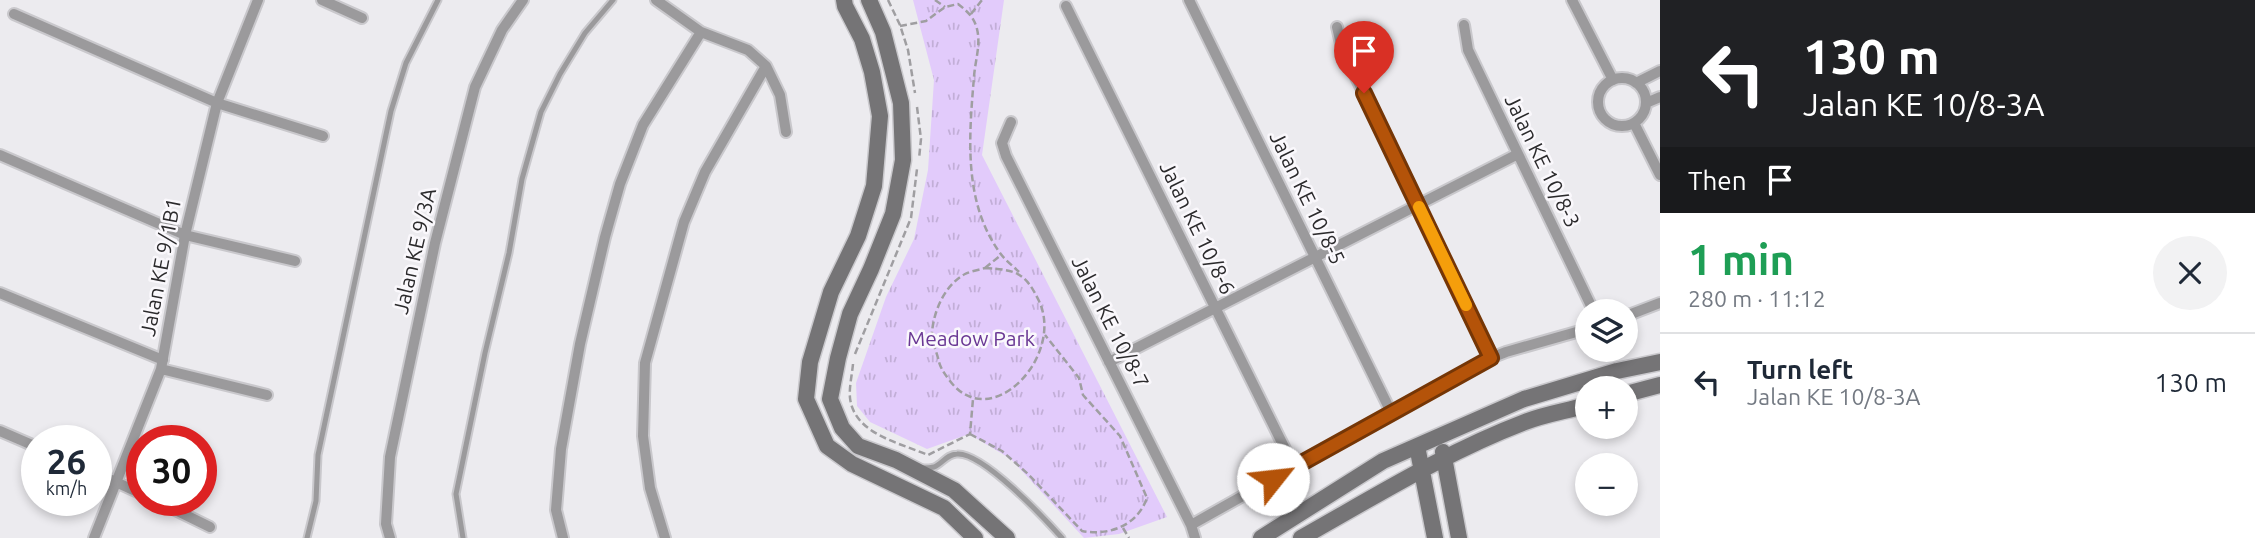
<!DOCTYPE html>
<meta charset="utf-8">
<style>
:root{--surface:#fff;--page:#f2f2f3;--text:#1f2937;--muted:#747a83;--line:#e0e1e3}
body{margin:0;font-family:Ubuntu,sans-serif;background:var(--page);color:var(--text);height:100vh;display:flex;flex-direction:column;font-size:26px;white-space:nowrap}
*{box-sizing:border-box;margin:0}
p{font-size:23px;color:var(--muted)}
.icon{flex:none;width:38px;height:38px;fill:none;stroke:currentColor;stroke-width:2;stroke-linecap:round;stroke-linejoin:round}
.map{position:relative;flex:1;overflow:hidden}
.panel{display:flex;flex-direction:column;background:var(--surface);width:595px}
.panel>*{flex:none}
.hud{background:#202124;color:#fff;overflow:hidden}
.controls{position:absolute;left:1575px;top:299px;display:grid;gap:14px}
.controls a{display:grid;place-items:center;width:63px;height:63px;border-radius:50%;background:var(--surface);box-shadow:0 4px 10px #0003;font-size:35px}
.speed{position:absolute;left:21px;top:425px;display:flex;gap:14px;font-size:35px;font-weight:700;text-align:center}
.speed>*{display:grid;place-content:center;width:91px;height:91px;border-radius:50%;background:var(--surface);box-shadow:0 4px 10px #0003;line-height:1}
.speed small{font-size:18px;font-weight:400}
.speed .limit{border:10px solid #d22;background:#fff;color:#111}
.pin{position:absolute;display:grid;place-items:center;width:60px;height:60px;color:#fff;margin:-72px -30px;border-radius:50% 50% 50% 0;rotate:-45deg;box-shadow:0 0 7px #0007}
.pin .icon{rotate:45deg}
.me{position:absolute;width:77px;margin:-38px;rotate:61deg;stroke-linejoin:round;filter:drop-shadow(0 0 5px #0008)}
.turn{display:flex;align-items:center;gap:24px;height:147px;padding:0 28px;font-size:32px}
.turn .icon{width:91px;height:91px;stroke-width:2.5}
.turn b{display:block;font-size:49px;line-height:60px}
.then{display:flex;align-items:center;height:66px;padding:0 28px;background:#0003;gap:14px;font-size:26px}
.round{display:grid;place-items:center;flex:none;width:74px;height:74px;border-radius:37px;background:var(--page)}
.head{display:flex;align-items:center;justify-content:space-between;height:119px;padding:0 28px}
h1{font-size:42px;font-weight:600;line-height:52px;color:#1e9e55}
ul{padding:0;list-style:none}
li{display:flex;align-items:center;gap:21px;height:98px;padding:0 28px;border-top:2px solid var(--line)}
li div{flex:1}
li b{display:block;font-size:26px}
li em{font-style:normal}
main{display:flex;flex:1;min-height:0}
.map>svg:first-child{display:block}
</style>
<main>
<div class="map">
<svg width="1660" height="538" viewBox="0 0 1660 538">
<defs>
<pattern id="park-tufts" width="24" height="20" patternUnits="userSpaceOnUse" patternTransform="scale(1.75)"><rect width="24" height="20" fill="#e2cbfb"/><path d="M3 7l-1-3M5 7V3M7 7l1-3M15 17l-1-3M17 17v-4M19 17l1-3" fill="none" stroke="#c2aed7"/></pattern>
</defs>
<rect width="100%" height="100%" fill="#ecebef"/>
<path fill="url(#park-tufts)" d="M913 0H1004L982 155 1167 517 1119 534 1084 538 1011 459 969 434 927 449 870 422 857 406 856 383 886 297 914 239 928 170 934 80Z"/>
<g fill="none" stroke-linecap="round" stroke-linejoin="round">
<g stroke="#c9c8cc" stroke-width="9">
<path id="lane" d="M923 468C926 468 930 468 934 467 942 464 947 454 957 454 983 452 1045 519 1062 538
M307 538 316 501 318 455 391 111 406 63 438 0
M463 538 456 494 485 353 509 253 522 179 541 112 560 74 585 33 613 0"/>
</g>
<g stroke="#c9c8cc" stroke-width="14">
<path id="street" d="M322 0 362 18
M656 0 701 32 748 50 766 66 780 95 786 132
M1189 0 1391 412
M1572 0 1613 80
M1066 6 1294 467
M14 14 217 103 323 136
M1464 25 1468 50 1594 312
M1337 27 1342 48 1491 358
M1598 102a24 24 0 1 1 48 0a24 24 0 1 1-48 0Z
M1636 83 1660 71
M1646 103 1660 97
M1011 122 1002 143 1006 156 1191 525 1195 538
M1634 123 1660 175
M0 155 185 235 295 261
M0 293 163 360
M1626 316 1660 303
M1109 362 1518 154
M161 369 267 395
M0 431 37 447
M96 473 142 494
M155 500 210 527
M1191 525 1483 361 1506 352 1587 329
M94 538 161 369 185 235 217 103 258 0
M390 538 386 524 390 457 435 243 475 87 502 30 523 0
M563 538 556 510 561 449 580 344 605 237 620 184 643 125 701 32
M665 538 650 488 643 436 645 363 684 222 705 172 766 66"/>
</g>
<g stroke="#c9c8cc" stroke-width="19">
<path id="secondary" d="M844 0 845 6 862 39 872 72 880 116 874 186 858 236 831 292 810 362 806 399 827 446 852 464 944 508 975 538
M869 0 883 32 901 103 903 160 893 214 871 269 850 314 838 358 830 399 842 428 858 446 896 460 954 490 1007 538
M1626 394 1660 385
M1417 446 1435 538
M1443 452 1459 538
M1261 538 1383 461 1524 399 1617 371 1660 362
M1301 538C1374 497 1446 452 1525 422 1545 414 1567 411 1587 405"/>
</g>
<path stroke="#9f9ea1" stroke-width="2.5" stroke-dasharray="7 3.5" stroke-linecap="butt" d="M888 0 900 25 908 50 915 93
M935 0 945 7
M971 14 982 0
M900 26 926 21 945 7 958 4C967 11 974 17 977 29 981 45 975 61 974 77 969 136 963 202 1000 253 1005 260 1013 266 1019 272
M917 107 921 139 919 159
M985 268C1016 270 1025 272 1039 301 1065 356 991 435 950 381 944 373 940 368 938 358 936 350 931 340 932 332 934 310 945 285 965 274 971 271 979 270 985 268Z
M985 268 1001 255
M855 354 911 218 917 169
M853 364C852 375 849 387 850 398 854 434 900 443 928 455L970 434 973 399
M970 434 1002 451 1028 474 1082 531C1109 536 1137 526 1147 498L1120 436 1083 395 1079 378 1045 335
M1123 528 1129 538"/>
<use href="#lane" stroke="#9b9a9c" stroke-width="5"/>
<use href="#street" stroke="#9b9a9c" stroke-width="10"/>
<use href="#secondary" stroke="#757476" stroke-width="16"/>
</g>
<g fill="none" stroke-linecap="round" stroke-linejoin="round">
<g stroke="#753606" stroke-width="18">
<path id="route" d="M1273 479 1491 358 1364 93"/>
</g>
<use href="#route" stroke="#b45309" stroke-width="12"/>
<path stroke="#f59e0b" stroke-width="12" d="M1419 207 1466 305"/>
</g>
<g text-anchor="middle" stroke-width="5" stroke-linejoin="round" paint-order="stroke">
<g font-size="21" fill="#2b2a2c" stroke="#faf8fc">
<text transform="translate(1542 161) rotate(64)" y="7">Jalan KE 10/8-3</text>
<text transform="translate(1307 198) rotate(64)" y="7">Jalan KE 10/8-5</text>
<text transform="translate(1197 228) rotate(64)" y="7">Jalan KE 10/8-6</text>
<text transform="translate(415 251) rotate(-77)" y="7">Jalan KE 9/3A</text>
<text transform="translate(161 267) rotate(-79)" y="7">Jalan KE 9/1B1</text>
<text transform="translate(1110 322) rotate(63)" y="7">Jalan KE 10/8-7</text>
</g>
<g font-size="21" fill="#6a3894" stroke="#faf8fc">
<text x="971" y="346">Meadow Park</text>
</g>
</g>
</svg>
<div class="controls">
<a><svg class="icon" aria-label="layers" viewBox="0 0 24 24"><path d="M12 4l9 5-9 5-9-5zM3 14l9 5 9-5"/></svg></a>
<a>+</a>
<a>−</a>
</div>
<div class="speed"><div>26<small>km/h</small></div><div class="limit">30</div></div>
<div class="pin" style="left:1364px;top:93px;background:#d93025"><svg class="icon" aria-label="arrive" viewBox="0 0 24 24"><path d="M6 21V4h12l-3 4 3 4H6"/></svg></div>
<svg class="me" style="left:1273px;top:479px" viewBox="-20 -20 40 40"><circle r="19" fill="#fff"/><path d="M0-13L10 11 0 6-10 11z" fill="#b45309"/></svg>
</div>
<section class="panel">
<div class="hud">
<div class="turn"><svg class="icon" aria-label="left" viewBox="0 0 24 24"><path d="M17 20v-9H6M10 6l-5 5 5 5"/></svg><div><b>130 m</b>Jalan KE 10/8-3A</div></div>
<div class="then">Then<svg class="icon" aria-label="arrive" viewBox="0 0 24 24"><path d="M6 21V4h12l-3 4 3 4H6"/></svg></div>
</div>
<div class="head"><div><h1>1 min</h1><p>280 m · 11:12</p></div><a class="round"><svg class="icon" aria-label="close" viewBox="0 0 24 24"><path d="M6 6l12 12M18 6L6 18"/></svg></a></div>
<ul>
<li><svg class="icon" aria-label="left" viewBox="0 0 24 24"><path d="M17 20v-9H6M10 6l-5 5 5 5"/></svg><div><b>Turn left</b><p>Jalan KE 10/8-3A</p></div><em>130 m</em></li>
</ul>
</section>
</main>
